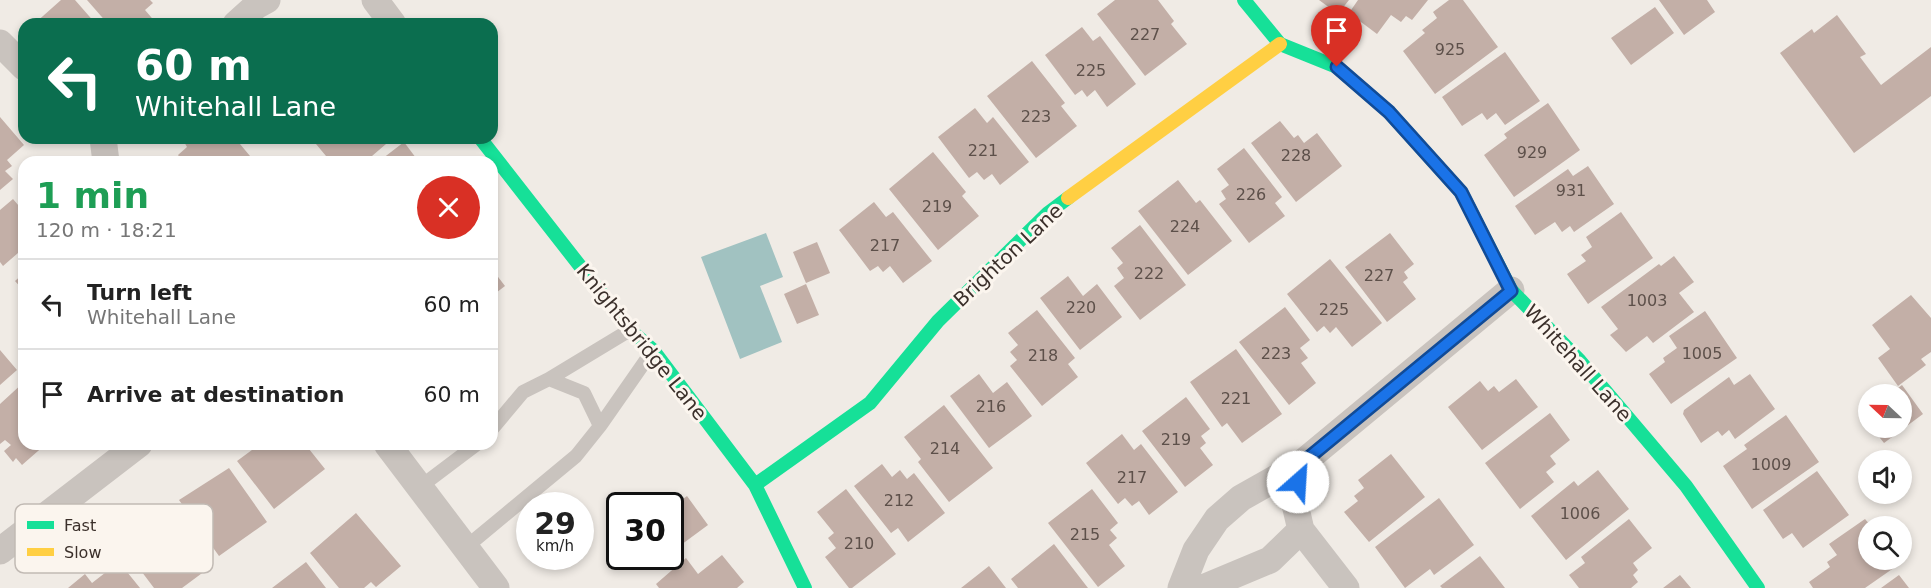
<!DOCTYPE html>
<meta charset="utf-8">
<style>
:root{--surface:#fff;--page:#f2f2f2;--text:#222;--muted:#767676;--line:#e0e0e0}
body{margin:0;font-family:"DejaVu Sans",sans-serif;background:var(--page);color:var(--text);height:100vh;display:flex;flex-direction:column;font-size:22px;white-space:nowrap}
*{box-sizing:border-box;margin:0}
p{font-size:20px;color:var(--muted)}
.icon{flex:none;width:33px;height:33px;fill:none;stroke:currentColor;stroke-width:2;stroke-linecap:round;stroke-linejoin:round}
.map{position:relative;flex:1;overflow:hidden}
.panel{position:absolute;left:18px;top:156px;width:480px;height:294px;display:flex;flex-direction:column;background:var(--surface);border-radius:18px;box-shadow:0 3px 9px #0003}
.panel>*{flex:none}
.banner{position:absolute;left:18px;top:18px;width:480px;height:126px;border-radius:18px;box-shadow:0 3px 9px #0003;background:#0b6e4f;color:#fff;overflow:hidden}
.needle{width:39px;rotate:292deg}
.fabs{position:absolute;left:1858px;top:384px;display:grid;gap:12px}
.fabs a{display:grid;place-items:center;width:54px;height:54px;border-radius:50%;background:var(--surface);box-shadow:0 3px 9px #0003;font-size:30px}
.speed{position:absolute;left:516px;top:492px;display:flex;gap:12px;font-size:30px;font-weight:700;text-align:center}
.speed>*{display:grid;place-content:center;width:78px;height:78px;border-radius:50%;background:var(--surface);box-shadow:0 3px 9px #0003;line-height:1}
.speed small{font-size:15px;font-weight:400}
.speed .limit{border:3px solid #111;border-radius:9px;background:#fff;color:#111}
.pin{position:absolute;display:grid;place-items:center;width:51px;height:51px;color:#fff;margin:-62px -26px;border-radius:50% 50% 50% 0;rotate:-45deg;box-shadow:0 0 6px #0007}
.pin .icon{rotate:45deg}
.me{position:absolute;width:66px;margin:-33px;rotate:26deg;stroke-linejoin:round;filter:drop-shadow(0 0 4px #0008)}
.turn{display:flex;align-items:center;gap:21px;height:126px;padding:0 18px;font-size:27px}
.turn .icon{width:78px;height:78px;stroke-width:2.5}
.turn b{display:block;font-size:42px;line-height:51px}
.round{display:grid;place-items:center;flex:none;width:63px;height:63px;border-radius:32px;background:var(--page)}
.headline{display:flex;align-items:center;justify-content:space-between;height:102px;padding:0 18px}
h1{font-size:36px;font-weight:600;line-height:45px;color:#1e9e55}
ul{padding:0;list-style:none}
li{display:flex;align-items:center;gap:18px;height:90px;padding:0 18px;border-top:2px solid var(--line)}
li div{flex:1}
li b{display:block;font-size:22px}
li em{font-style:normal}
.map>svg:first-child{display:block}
</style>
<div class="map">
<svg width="1931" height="588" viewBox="0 0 1931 588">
<rect width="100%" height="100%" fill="#f0ebe5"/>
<path fill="#a1c2c1" d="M766 233 783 277 760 286 782 342 740 359 701 257Z"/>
<path fill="#c3afa7" d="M61 0H75L96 24H34Z
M87 0H150L153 3 145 10 157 24H108Z
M1115 0H1158L1174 21 1171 24 1187 44 1145 76 1097 14Z
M1319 0H1349L1338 14Z
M1358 0H1428L1412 20 1406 16 1401 22 1391 15 1377 34 1349 13Z
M1449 0H1463L1498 47 1435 94 1403 51 1425 33 1422 30 1437 18 1433 12Z
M1659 0H1707L1715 12 1684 35Z
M1655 7 1674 33 1631 65 1611 38Z
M1837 15 1866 54 1860 57 1881 85 1931 47V96L1854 153 1780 53 1812 29 1814 33Z
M1082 27 1093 41 1100 36 1136 84 1107 107 1095 90 1087 97 1082 90 1075 95 1045 55Z
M1505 52 1540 101 1505 125 1496 113 1487 120 1482 113 1462 126 1442 97Z
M1032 61 1065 103 1061 106 1077 126 1036 158 987 96Z
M1548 103 1580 150 1514 197 1484 155 1507 138 1504 134Z
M975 108 987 123 993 117 1029 162 1000 185 992 174 984 180 977 172 969 178 938 137Z
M0 117 24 145 7 160 12 166 5 171 13 179 0 190Z
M1280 121 1294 138 1298 135 1304 143 1317 133 1342 166 1296 202 1251 143Z
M186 138H235L250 156 243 162H183L178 155 187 147 183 140Z
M311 138H393L365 162 352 160 331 162Z
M404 142 419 162H378Z
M1244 148 1282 197 1275 203 1285 216 1249 243 1219 204 1226 199 1221 191 1229 185 1217 169Z
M933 152 966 192 962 196 979 216 938 250 889 189Z
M1588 166 1614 204 1574 232 1570 226 1562 232 1555 222 1535 235 1515 206 1568 169 1573 176Z
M1178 180 1196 203 1200 200 1232 241 1188 275 1138 211Z
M13 199 24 212V260L18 253 3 266 0 262V210Z
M874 202 886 217 893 212 932 261 903 283 890 266 883 272 878 266 870 271 839 230Z
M1621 212 1653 258 1588 304 1567 274 1586 261 1581 255 1592 247 1586 237Z
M1140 225 1186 285 1140 320 1114 286 1124 278 1117 268 1123 263 1111 248Z
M1390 233 1414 264 1404 272 1408 278 1403 282 1416 299 1387 322 1345 267Z
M817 242 830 273 806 283 793 252Z
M1674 256 1694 282 1679 293 1694 312 1653 343 1647 336 1626 352 1610 335 1618 329 1601 307 1659 264 1661 266Z
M1330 259 1382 323 1352 347 1336 327 1330 333 1324 326 1317 332 1287 294Z
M492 269 505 286 492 296Z
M24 273V291L15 281Z
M1068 276 1083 296 1097 284 1122 317 1080 350 1040 298Z
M806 284 819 315 797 324 784 294Z
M1911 295 1931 318V352L1921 359 1926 365 1898 386 1878 358 1890 349 1872 325Z
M1285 307 1310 340 1300 348 1308 358 1301 363 1316 383 1289 405 1239 342Z
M1037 310 1075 358 1068 364 1078 377 1042 406 1010 366 1017 360 1010 352 1018 345 1008 333Z
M1705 311 1737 358 1671 404 1649 374 1665 362 1663 358 1677 348 1669 336Z
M1236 349 1282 414 1242 443 1227 423 1222 427 1190 382Z
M0 350 17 370 0 385Z
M979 374 993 393 1007 382 1032 416 989 448 950 396Z
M1750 374 1775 409 1735 439 1729 430 1722 436 1718 431 1701 443 1683 414 1684 410 1729 377 1734 385Z
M1516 379 1538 407 1482 450 1448 407 1480 381 1488 391 1494 386 1499 392Z
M24 382V444H46L22 465 16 458 13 462 4 451 11 445 5 440 0 444V404Z
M1902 385 1923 414 1884 443 1872 428H1902V394H1890Z
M1186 397 1210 429 1201 436 1206 443 1200 448 1213 465 1185 487 1142 431Z
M944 405 993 468 949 502 918 462 921 459 904 437Z
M1550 413 1570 440 1550 456 1556 464 1546 472 1554 482 1520 509 1485 463Z
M1786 415 1819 462 1752 509 1723 466 1747 449 1744 445Z
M1122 434 1134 450 1141 444 1178 492 1149 515 1139 501 1132 506 1125 498 1118 504 1086 463Z
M260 444H305L325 469 274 509 237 461Z
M1391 454 1425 497 1369 542 1344 512 1358 501 1354 496 1364 488 1358 480Z
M882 464 892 477 900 470 907 479 914 473 945 513 908 542 898 528 891 533 854 486Z
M229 468 267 522 219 556 179 500Z
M1598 470 1629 509 1566 560 1531 516 1574 481 1578 486Z
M1817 471 1849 515 1803 548 1792 533 1783 539 1763 510Z
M846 489 896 554 852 588H849L825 557 836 548 828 538 834 533 817 512Z
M1092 489 1118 523 1110 530 1117 538 1109 545 1125 566 1098 587 1048 523Z
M687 496 708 525 670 553V509Z
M1439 498 1474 545 1434 575 1430 569 1405 588 1375 547Z
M172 510 213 565 182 588H154L120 543 148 522 150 526Z
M356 513 401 566 376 587 371 582 364 588H339L310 553Z
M1629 519 1652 548 1633 563 1638 570 1633 575 1638 582 1631 588H1579L1569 575 1585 563 1581 557Z
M1865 519 1871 526 1869 560H1894L1898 565 1865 588H1813L1809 582 1830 567 1827 562 1837 555 1829 544Z
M620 525V544L610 532Z
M1054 544 1088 588H1018L1011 579Z
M722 555 744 582 737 588H659L656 584 686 558 698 574Z
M629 556H666L656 564 651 558 637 568Z
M1480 556 1505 588H1442L1440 586Z
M119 562 140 588H68L85 574 92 583Z
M306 562 326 588H272Z
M989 566 1006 588H961Z
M1680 575 1691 588H1663Z
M1899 575 1909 588H1881Z"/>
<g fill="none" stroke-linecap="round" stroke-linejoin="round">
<path stroke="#c9c3be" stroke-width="14" d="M549 379 630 330
M600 426 653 350
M420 487 477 444
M465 548 576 456 600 426 584 393 549 379 523 392 492 429"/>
<path stroke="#c9c3be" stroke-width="27" d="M375 0 393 24
M236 24 256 6 267 0
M0 43 24 67
M103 138 106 162
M387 444 496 588
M1301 530 1346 588
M0 551 139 444
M1181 588 1196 550 1217 519 1241 498 1301 464 1511 290
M1203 588 1270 560 1301 530 1294 500 1301 464"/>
<path stroke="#16e098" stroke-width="14" d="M1244 0 1280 44 1337 67 1389 112 1461 192 1511 290 1580 361 1686 486 1758 588
M480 138 630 330 653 350 755 485 805 588
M755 485 870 403 938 321 1048 213 1068 198"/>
<path stroke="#ffcf43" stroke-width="14" d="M1068 198 1280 44"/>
</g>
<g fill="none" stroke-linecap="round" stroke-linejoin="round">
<g stroke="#114b97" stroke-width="15">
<path id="route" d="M1298 482 1301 464 1511 291 1461 192 1389 112 1337 67"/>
</g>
<use href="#route" stroke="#1a73e8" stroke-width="10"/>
</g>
<g text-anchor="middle" stroke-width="6" stroke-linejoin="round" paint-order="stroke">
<g font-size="16" fill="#5d504a">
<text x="1145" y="40">227</text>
<text x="1450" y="55">925</text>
<text x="1091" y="76">225</text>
<text x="1036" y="122">223</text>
<text x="983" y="156">221</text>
<text x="1532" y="158">929</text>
<text x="1296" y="161">228</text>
<text x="1571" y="196">931</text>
<text x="1251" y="200">226</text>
<text x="937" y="212">219</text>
<text x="1185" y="232">224</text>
<text x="885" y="251">217</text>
<text x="1149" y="279">222</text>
<text x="1379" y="281">227</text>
<text x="1647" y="306">1003</text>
<text x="1081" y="313">220</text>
<text x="1334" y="315">225</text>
<text x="1276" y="359">223</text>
<text x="1702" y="359">1005</text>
<text x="1043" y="361">218</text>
<text x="1236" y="404">221</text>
<text x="991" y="412">216</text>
<text x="1176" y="445">219</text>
<text x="945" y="454">214</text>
<text x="1771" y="470">1009</text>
<text x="1132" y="483">217</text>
<text x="899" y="506">212</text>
<text x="1580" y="519">1006</text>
<text x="1085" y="540">215</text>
<text x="859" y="549">210</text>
</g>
<g font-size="20" fill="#3b302b" stroke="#fbf5ee">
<text transform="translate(1008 255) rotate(-43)" y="7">Brighton Lane</text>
<text transform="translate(642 342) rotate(51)" y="7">Knightsbridge Lane</text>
<text transform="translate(1578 363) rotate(48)" y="7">Whitehall Lane</text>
</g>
</g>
<rect x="15" y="504" width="198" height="69" rx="9" fill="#fbf5ee" stroke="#c1bab4" stroke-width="1.5"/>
<rect x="27" y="521" width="27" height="8" fill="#16e098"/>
<rect x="27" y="548" width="27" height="8" fill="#ffcf43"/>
<g font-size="16" fill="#3b302b">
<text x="64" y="531">Fast</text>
<text x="64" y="558">Slow</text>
</g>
</svg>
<div class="fabs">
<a><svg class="needle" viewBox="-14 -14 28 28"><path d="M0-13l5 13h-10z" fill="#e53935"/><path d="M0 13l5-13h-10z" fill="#767676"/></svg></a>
<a><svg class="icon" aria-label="sound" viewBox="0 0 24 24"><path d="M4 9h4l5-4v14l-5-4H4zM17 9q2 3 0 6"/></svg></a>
<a><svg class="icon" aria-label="search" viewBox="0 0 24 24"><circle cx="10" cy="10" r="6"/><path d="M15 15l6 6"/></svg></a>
</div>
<div class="speed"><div>29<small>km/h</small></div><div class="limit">30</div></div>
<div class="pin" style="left:1337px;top:67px;background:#d93025"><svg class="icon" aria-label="arrive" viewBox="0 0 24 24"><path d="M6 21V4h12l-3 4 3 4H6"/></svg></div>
<svg class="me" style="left:1298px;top:482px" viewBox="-20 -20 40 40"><circle r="19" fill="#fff"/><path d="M0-13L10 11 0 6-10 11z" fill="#1a73e8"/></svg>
<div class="banner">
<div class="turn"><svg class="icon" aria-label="left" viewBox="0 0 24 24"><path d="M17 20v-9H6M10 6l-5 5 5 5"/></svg><div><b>60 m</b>Whitehall Lane</div></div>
</div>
<section class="panel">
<div class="headline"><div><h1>1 min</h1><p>120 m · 18:21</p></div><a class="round" style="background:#d93025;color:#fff"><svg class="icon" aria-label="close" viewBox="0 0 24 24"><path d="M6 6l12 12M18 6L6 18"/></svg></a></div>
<ul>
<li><svg class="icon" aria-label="left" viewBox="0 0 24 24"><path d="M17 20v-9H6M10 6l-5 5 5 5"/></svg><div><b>Turn left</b><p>Whitehall Lane</p></div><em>60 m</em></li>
<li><svg class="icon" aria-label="arrive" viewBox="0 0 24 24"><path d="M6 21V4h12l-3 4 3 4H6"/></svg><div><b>Arrive at destination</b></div><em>60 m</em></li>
</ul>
</section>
</div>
